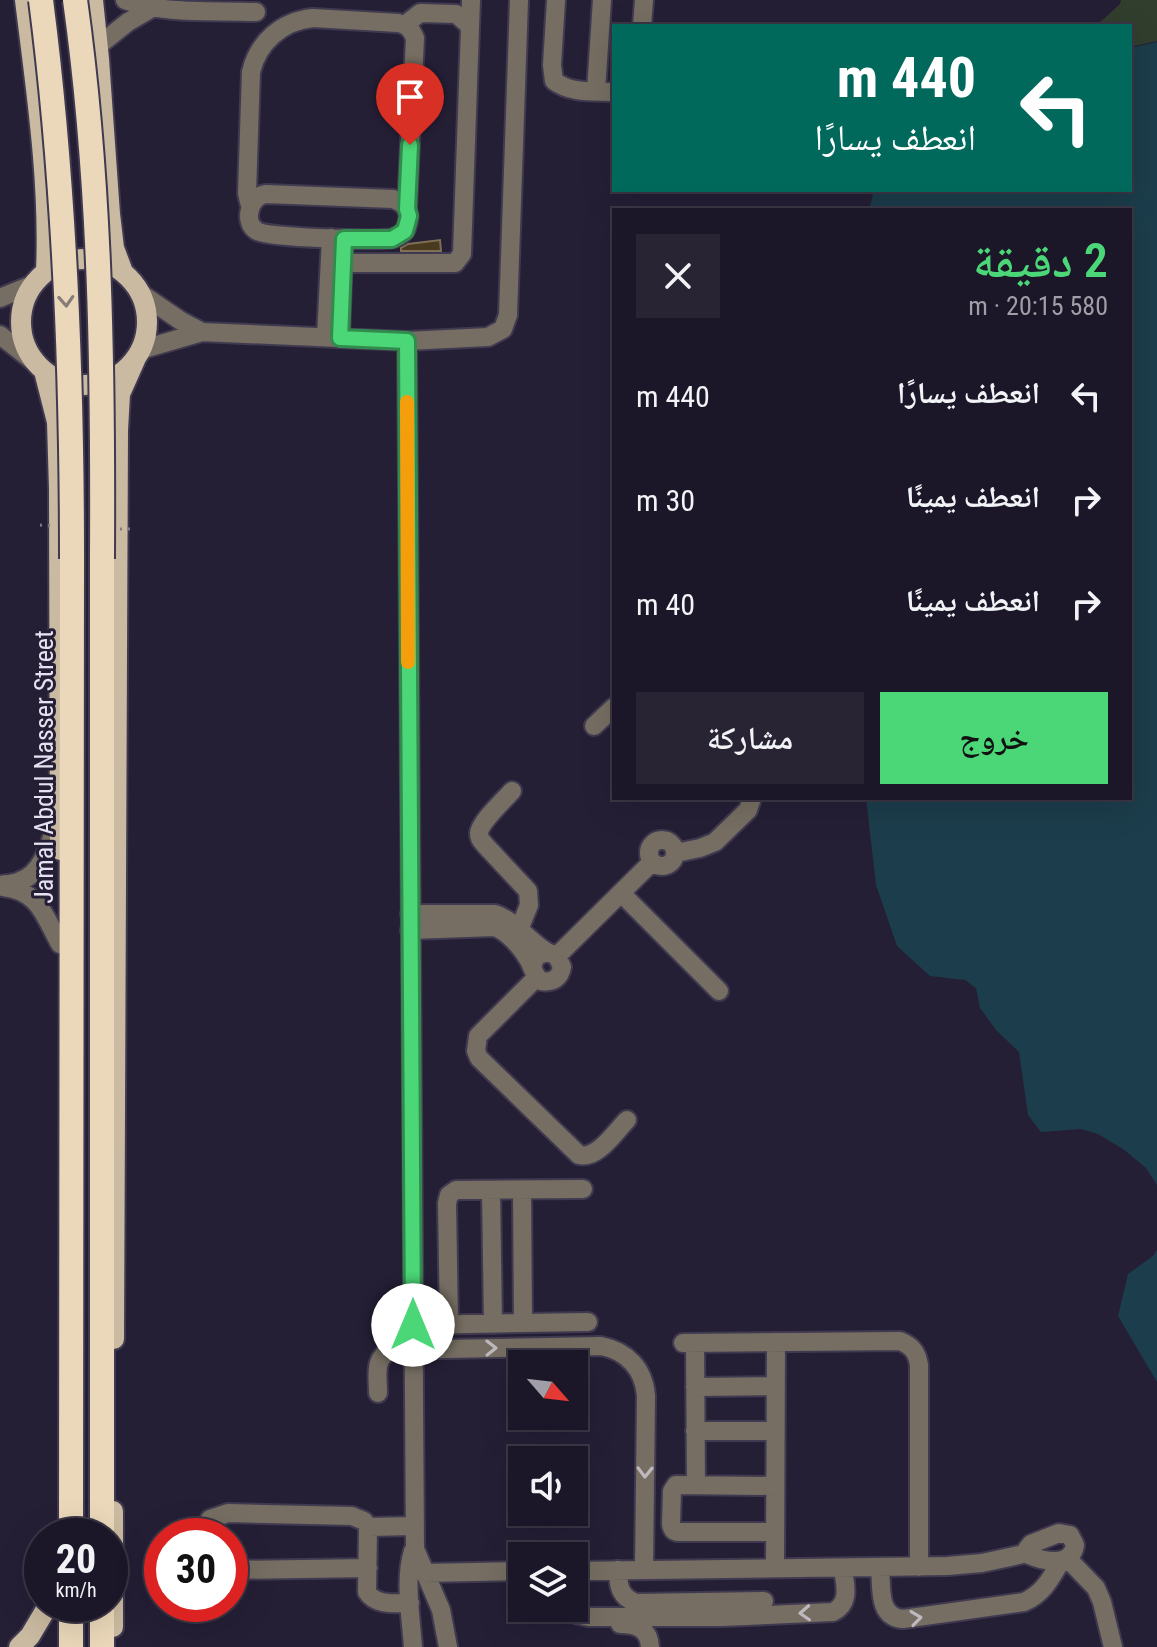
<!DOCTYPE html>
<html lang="ar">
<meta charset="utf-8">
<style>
:root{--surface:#1c1728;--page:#292434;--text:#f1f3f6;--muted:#a09fa8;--line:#3a3645;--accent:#4bd677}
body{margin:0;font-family:"Roboto Condensed","Noto Naskh Arabic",sans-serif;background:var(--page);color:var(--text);direction:rtl;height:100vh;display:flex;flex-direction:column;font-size:30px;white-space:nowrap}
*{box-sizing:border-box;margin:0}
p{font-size:26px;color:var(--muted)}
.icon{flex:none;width:44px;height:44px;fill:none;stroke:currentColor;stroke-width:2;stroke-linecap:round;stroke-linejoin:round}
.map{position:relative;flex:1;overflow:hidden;direction:ltr}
.drawer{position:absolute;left:612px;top:208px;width:520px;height:592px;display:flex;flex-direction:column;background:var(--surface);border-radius:0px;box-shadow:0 8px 32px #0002,0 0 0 2px var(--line);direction:rtl}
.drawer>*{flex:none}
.banner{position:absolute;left:612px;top:24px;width:520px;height:168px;border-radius:0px;box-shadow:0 8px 32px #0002,0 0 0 2px var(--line);direction:rtl;background:#00695c;color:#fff;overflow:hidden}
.needle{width:52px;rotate:118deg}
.controls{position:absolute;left:508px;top:1350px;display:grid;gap:16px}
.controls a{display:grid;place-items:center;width:80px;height:80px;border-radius:0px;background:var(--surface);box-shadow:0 8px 32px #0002,0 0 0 2px var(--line);font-size:40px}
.speed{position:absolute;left:24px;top:1518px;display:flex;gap:16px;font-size:40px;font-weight:700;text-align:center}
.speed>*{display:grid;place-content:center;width:104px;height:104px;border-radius:50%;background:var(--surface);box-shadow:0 8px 32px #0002,0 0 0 2px var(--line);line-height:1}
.speed small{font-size:20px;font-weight:400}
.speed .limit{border:12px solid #d22;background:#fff;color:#111}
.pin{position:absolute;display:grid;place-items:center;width:68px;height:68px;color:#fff;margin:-82px -34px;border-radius:50% 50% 50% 0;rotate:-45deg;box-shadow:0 0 8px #0007}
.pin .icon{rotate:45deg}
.me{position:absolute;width:88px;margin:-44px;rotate:0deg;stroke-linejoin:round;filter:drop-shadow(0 0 6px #0008)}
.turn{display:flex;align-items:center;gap:28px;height:168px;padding:0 24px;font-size:36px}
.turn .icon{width:104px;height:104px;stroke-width:2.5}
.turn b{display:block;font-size:56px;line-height:68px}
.round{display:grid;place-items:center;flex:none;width:84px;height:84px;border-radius:0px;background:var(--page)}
.headline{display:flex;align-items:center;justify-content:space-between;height:136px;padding:0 24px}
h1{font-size:48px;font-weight:600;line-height:60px;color:var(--accent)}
.primary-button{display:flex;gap:16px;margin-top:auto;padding:16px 24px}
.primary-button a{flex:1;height:92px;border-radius:0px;background:var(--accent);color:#111;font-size:32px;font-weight:600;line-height:92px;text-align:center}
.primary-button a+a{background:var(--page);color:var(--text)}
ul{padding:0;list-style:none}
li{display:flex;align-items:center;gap:24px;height:104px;padding:0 24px}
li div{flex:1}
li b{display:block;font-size:30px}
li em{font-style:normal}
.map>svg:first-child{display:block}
</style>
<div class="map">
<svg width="1157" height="1647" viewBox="0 0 1157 1647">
<rect width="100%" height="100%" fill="#251f36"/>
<path fill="#313e2e" d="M1121 0H1157V41L1130 47V26H1096L1120 4Z"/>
<path fill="#1c3d4b" d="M1157 42V1185L1146 1168 1123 1149 1098 1134 1081 1129 1041 1132 1028 1115 1019 1052 997 1031 980 1008 976 988 965 980 930 976 897 946 876 885 866 798H1130V210H869L874 190H1130V48Z
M1157 1250V1382L1118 1316 1128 1274 1153 1256Z"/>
<path fill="#49391f" stroke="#7f6f55" stroke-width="2" d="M440 240 441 251H401V248L408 244Z"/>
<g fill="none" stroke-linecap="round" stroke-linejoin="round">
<g stroke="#403a50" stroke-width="22">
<path id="minor" d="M125 0C166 15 212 10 256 12
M556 0 552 65 554 81C572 94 593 91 614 92
M406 24 420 13 456 14 470 26
M642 26 644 0
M98 46 128 22 152 8
M596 91 602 0
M266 194 393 199C404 203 410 209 408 221 407 230 402 236 393 238 378 241 267 238 257 231 242 222 250 196 266 194Z
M252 204 249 202 247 193 251 72C258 42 282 21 313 18L398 23C408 25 411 29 415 38L407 209
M343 263H455L462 254 471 0
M140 293 181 321 202 332
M0 298 34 284
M0 335 33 361
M326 337 331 238
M340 338 343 253
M407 341 415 1549 441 1610 448 1647
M140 350 202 332 407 341 488 337 503 329 508 315 519 0
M594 726 614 707
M512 791C504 800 480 822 479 833 479 839 481 840 485 845L528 891 529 905 519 930
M649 853a13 13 0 1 1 26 0a13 13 0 1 1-26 0Z
M676 853 700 848 715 842 748 810 752 798
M0 885C6 884 14 884 20 881 43 873 50 843 57 822
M3 887C39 891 44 915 60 944
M621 893 719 991
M410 914H495C515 921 529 941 547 952
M410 930 495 927C508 932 521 947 528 959 533 967 533 975 541 981 553 983 560 978 562 967L557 956 547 952 536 956 532 967
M557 956 652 862
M536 978 478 1036 476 1051 479 1058 579 1155C598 1159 614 1133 627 1120
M491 1190 493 1324
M522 1190 523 1323
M449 1324 447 1203 449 1195 456 1190 583 1189
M413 1325 588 1322
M683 1343 900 1341C912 1346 917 1352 919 1365V1567
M695 1343 696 1485
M695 1387 776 1386
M378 1393C378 1376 373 1357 392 1350L601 1346C627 1351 644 1369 646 1396L644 1570
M695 1431H775
M368 1527 414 1526
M775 1532H679C674 1532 672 1530 671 1524L672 1491 676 1485 775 1486
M1059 1533 1070 1535 1075 1545C1072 1567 1045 1562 1029 1555L1027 1549 1031 1544Z
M201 1536 210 1519 228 1513 352 1516 364 1521 368 1527 367 1592C376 1606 395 1603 410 1603
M1068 1559 1096 1588 1102 1602 1113 1647
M880 1567C882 1587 877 1617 903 1619L1024 1602C1043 1594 1051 1578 1061 1561
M775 1568 776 1342
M230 1570 368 1568
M618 1570C618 1586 620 1597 636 1603L764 1601
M574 1571 947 1566 982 1563 1028 1553
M424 1573 522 1571
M570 1608 576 1614 589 1617H723L833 1612C851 1603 845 1585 843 1568
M620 1624C637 1624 649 1629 650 1647
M413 1647C411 1618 404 1579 413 1551"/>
</g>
<g stroke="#403a50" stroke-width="24">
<path id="major" d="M25 0C36 90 50 181 46 271
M93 0 99 59 110 214 114 248 123 272
M21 322a63 63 0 1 1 126 0a63 63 0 1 1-126 0Z
M44 371 57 422 59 489 60 850
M114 1339 118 430 120 394 136 358
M113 1627V1511
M19 1647 30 1636 49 1604"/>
</g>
<g stroke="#403a50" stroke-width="28">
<path id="highway" d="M71 1536 72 559
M102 1536V559
M71 1647V1604
M102 1647V1604"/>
</g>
<use href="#minor" stroke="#766e62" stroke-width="18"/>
<use href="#major" stroke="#cabaa1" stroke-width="20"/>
<use href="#highway" stroke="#ebd8ba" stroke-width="24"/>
<g stroke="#403a50" stroke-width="28" stroke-linecap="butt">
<path id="highway-bridge" d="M41 0C65 185 72 373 72 559
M75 0C101 185 103 372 102 559"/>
</g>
<path stroke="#7f7b8e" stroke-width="3" stroke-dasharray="2 6" stroke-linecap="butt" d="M40 525 52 526
M120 529H136"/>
<use href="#highway-bridge" stroke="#ebd8ba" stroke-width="24"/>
</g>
<defs><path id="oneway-chevron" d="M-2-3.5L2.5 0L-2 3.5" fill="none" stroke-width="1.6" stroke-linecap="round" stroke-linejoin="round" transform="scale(2)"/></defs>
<use stroke="#887c78" href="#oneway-chevron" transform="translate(66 301) rotate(87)"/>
<g stroke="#beb9bf">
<use href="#oneway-chevron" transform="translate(491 1348) rotate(-1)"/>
<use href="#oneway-chevron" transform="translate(645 1472) rotate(91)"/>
<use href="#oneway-chevron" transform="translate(805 1613) rotate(177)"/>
<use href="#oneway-chevron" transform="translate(916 1618) rotate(-8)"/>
</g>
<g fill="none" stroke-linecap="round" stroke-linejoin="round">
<g stroke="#318b4d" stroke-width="20">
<path id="route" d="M410 145 407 209 409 216 405 231 392 239H344L340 338 407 341 413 1325"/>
</g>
<use href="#route" stroke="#4bd677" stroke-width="14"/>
<path stroke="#f59e0b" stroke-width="14" d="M407 402 408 662"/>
</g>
<g text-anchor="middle" stroke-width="6" stroke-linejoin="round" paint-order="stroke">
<g font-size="26" fill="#e5e2f1" stroke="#251f36">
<text transform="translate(44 767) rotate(-90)" y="9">Jamal Abdul Nasser Street</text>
</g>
</g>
</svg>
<div class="controls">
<a><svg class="needle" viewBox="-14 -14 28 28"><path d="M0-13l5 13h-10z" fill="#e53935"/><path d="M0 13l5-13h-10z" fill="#a09fa8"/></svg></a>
<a><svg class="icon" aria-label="sound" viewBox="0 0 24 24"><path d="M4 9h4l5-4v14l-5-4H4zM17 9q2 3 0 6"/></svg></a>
<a><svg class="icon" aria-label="layers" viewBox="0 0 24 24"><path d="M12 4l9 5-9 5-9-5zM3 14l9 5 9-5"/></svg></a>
</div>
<div class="speed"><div>20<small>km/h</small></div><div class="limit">30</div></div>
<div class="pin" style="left:410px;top:145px;background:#d93025"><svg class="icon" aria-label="arrive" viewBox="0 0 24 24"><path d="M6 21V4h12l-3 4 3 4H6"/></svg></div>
<svg class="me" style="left:413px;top:1325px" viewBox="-20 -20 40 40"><circle r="19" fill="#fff"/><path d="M0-13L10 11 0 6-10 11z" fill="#4bd677"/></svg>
<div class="banner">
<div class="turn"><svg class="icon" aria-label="left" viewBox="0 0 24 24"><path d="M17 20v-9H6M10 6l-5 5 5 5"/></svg><div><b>440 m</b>انعطف يسارًا</div></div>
</div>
<section class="drawer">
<div class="headline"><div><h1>2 دقيقة</h1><p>580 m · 20:15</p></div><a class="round"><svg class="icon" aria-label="close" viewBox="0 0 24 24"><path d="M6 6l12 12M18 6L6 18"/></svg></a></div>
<ul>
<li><svg class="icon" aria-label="left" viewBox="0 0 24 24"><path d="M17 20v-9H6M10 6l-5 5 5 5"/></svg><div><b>انعطف يسارًا</b></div><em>440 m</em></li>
<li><svg class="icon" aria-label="right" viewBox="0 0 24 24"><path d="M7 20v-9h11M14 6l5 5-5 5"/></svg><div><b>انعطف يمينًا</b></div><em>30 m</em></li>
<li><svg class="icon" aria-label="right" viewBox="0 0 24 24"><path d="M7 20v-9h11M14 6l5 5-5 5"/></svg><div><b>انعطف يمينًا</b></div><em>40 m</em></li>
</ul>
<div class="primary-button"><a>خروج</a><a>مشاركة</a></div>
</section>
</div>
